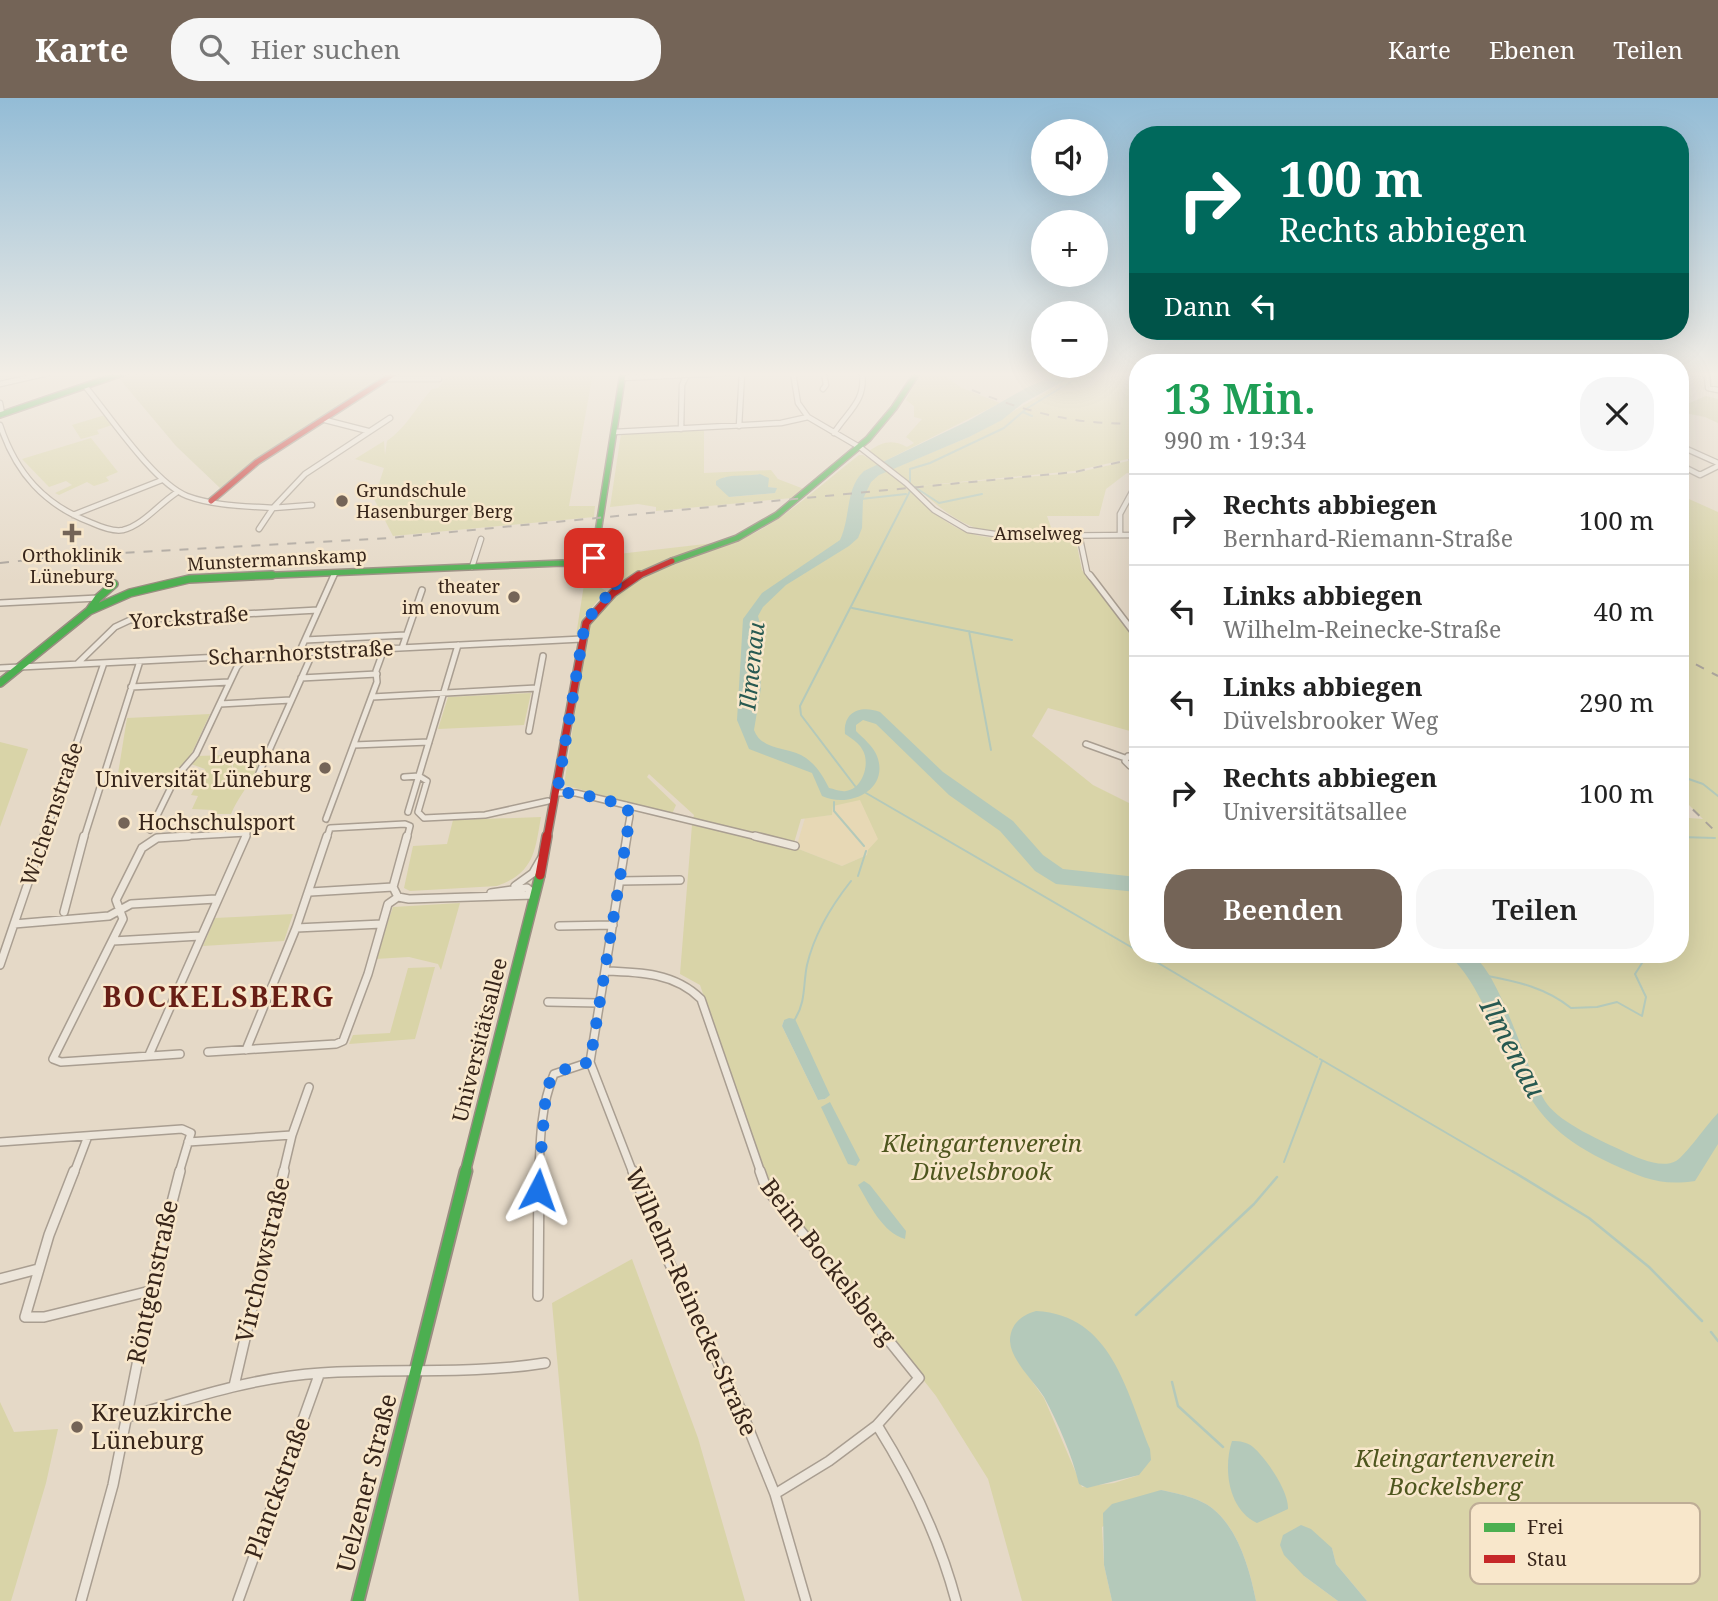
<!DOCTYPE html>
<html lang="de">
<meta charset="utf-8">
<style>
:root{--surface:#fff;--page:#f6f6f6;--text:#222;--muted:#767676;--line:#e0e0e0;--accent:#746457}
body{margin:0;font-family:"Noto Serif",serif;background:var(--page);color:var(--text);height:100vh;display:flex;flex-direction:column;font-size:26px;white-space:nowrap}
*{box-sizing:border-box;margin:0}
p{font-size:23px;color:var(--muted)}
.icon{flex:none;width:38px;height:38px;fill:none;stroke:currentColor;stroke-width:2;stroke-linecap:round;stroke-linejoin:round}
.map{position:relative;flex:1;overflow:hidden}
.panel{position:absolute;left:1129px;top:256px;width:560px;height:609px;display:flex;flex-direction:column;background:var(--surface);border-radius:28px;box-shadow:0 7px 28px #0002}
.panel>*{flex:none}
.top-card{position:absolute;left:1129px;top:28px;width:560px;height:214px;border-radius:28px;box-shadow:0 7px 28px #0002;background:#00695c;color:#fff;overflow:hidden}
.tools{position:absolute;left:1031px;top:21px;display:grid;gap:14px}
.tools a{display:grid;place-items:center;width:77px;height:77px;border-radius:50%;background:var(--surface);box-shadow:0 7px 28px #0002;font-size:35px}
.pin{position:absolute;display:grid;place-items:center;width:60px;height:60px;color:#fff;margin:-30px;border-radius:14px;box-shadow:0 4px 10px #0006}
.me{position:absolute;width:77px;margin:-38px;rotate:4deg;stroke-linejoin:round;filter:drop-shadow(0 0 5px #0008)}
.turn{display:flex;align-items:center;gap:24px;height:147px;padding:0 35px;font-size:32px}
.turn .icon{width:91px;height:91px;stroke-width:2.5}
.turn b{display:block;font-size:49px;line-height:60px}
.then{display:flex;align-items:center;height:66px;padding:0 35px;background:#0003;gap:14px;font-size:26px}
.round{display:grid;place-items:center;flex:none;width:74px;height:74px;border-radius:28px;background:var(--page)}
.headline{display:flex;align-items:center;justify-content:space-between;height:119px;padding:0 35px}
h1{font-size:42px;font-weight:600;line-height:52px;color:#1e9e55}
.action{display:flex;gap:14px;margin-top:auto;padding:14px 35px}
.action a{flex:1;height:80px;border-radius:28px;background:var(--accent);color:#fff;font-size:28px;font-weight:600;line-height:80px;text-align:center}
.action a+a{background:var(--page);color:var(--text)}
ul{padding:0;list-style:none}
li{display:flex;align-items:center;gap:21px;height:91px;padding:0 35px;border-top:2px solid var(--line)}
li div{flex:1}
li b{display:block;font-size:26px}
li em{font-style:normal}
header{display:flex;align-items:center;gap:42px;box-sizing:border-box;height:98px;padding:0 35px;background:var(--accent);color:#fff}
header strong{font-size:33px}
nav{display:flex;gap:38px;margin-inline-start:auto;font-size:24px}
.search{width:490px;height:63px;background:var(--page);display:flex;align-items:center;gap:18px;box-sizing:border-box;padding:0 24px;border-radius:28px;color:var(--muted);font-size:26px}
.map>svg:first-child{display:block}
</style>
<header>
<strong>Karte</strong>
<div class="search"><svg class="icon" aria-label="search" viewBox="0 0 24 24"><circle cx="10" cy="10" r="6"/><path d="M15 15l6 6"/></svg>Hier suchen</div>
<nav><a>Karte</a><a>Ebenen</a><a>Teilen</a></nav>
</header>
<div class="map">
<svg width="1718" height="1503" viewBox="0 0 1718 1503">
<rect width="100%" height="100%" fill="#e5d9c7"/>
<path fill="#e7d8b5" d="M866 695 896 744 842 768 796 750 805 720 832 717 833 703Z"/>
<path fill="#d9d4a8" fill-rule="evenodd" d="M450 275H593L569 408H595L594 419 393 438 374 401 384 370 355 361 384 343 385 357 387 343C407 329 416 309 432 291L438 290Z
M920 275H940L962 290 1000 305 883 364 869 353C883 344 891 341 907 349L914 345 906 339 922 321 914 319V308L906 302Z
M1079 275H1137V359L1074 373 917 388 1075 375 1137 361V376L1127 375 1106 391 1099 418H1047L1054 438H1075L1082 472 1137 543V635L1048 610 1032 638 1093 687 1137 709 1138 856H1680V710L1689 720 1703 721 1680 698V397L1718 414V1503H1367L1336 1466 1332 1450 1304 1478 1338 1503H1256C1250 1472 1238 1430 1212 1410 1200 1400 1176 1395 1161 1392L1102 1429 1104 1467 1112 1503H1022L988 1381 936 1298 767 1083 700 887 680 876 692 727 796 750 842 768 867 757 868 752 878 741 860 702 833 708 832 717 801 721 794 745 693 721 694 717 649 676 647 679 676 707 672 716 564 687 588 531C617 465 705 463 760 432 796 411 827 382 859 357H863L888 373H894L892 371 969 339ZM921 393C946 416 968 432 1003 437L1000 440C960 439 941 422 914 395ZM784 922 826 1001 818 1002 782 928ZM1015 1259 1139 1377 1114 1385 1082 1389 1044 1300Z
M105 317 112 327 97 332 99 336 81 341 72 327Z
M704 331V375L771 372 778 381 804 391 792 400 656 413V409L638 406 610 409 621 336ZM760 376 768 389 776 390 775 395 729 399 724 379H744Z
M91 340 118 374 106 379 109 383 94 388 87 384 59 397 55 395 72 387 66 383 49 389 22 361Z
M714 445 622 484 613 483 598 476 596 461 601 458Z
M585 480 606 493 584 519 576 538Z
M531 595 524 627 438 631 448 599Z
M210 616 189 661 175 678 117 682 127 620Z
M0 644 28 651 0 729Z
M252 655 251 668 258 666C252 685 239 697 231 716H213V712L192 711 198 698 191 697 205 671 191 666 196 658 231 657 232 671 241 672 233 670V656Z
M541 719C535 753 534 775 497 788L410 793 404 790 413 748 447 746 453 722Z
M460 805 441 872 438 866 409 859 375 861 393 809Z
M293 816 284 843 203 848 215 820Z
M435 869 415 941 349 946 353 937 390 935 408 870Z
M632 1161 698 1340 745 1503H579L552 1205Z
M0 1304 14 1334 58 1331 46 1385 11 1503H0Z"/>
<path fill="#d2cda8" d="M130 275H390L263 356 220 390 176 348 118 279Z
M1706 298 1718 301V325L1705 319 1680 314V309Z"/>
<path fill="#b4c9ba" d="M1061 275H1079L1023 305 1002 322 969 339 879 377 871 384 863 401 862 430 858 440 849 448 786 487 763 509 758 518 762 534 759 557 761 590 754 632C762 654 790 648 806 660 817 668 823 678 829 690 834 691 841 694 846 693 863 691 871 664 862 651 859 645 851 640 845 636 843 613 861 607 880 614L943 674 1013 723 1043 757 1063 771 1137 779V794L1056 786 1035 773 1000 733 949 697 876 626 863 622 856 627V633C863 640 873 648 877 658 890 692 849 711 822 698L812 675 749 651 737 622 743 521 762 495 840 442C851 419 845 390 864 373L968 323 1026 290Z
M760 376 769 380 768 389 777 390 775 395 729 399 716 387V383C728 375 746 379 760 376Z
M1447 856C1453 856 1462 854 1468 856 1498 863 1528 980 1547 1006 1562 1026 1602 1043 1625 1054 1638 1060 1661 1071 1676 1063 1685 1058 1708 1025 1718 1015V1046L1695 1083C1660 1088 1643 1080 1612 1066 1528 1027 1526 989 1487 913 1476 893 1465 870 1447 856Z
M789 920 795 921 830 997 825 1001 818 1002 782 928 784 922Z
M830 1004 860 1062 856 1068 848 1066 821 1009Z
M864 1083 870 1087 906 1133 905 1141C882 1134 870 1107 858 1087Z
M1036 1213C1112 1217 1126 1293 1150 1351L1151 1362 1139 1377 1087 1390 1079 1386C1072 1357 1058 1325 1044 1299 1034 1283 1011 1263 1010 1243 1010 1227 1021 1217 1036 1213Z
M1232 1343C1240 1343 1247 1344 1253 1349 1266 1360 1289 1393 1288 1411L1257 1425C1228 1411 1223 1370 1232 1343Z
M1161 1392C1176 1395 1200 1400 1212 1410 1238 1430 1250 1472 1256 1503H1112L1104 1467 1103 1415 1112 1406Z
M1301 1427 1311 1431 1332 1450 1336 1466 1367 1503H1338L1304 1478 1284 1457 1280 1447 1283 1437Z"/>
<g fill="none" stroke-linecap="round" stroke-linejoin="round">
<path stroke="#b4c9ba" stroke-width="2" d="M1082 277 1094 281
M1023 314 1032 318
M910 384V371L930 365 1004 330 1026 311 1085 275
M910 386 939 405 982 396
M861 401 906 396
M852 510 1012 542
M969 533 991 652
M1680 678 1703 686 1718 698
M855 688 801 617 800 608 910 393
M866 695 1138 853
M834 704V713L864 748
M1680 739 1715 740
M858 778 866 753
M1143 856 1317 959
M1646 856 1648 864
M1488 878C1519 884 1546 890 1571 910L1597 909 1617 904 1642 918 1646 899 1635 876 1642 865
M795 921C806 904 803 886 807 867 814 837 832 807 851 783
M1320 961 1515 1075
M1284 1064 1322 963"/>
<path stroke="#b4c9ba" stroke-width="2.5" d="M1512 1073 1589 1120 1649 1169 1702 1223
M1136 1217 1254 1106 1277 1079
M1711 1234 1718 1243
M1172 1284 1178 1308 1223 1349"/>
<g stroke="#a99e91" stroke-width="7">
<path id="street-far3" d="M793 275 798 305 808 319 861 350 906 385 934 412 968 432 1008 438 1138 437
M1707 275 1708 290 1718 292
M623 280 727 275
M388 281H439
M0 286 48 275
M85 288C109 317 154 385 187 398 214 408 245 408 273 410L305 376 390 320
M823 291 826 287 824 275
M0 305 2 316
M325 322 368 333
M0 327C16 375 44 407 92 425 101 429 113 434 123 432 143 427 159 406 176 395
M739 328 742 275
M681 331 682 287 688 275
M614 334 781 325 808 319
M834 335C848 313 866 303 862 275
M1680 348 1718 365
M1680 367 1700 377 1718 368
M73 417 162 382
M259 431 273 410 312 407
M1079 436 1087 474 1091 479
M1120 436V416L1138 383
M472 469 481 441
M333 479 335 475"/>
</g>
<g stroke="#a99e91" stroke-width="8">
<path id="street-far2" d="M1090 477 1138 540
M0 505 98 500
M305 542 406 537
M402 550 422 492
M299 555 334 477
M77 566 115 529 130 522 318 512
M0 570 582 541
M301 580 377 576
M131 589 229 584
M372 599 537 590
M220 606 291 602
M529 633 543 558
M1086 646 1125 660
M354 647 429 644
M1138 658H1128L1125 663 1130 668 1138 669
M404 679 419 678 427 683 418 714 424 720 485 717 548 703
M255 684 309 563
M557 695H576L762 740
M626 707 630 718 626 740
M408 714 458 547
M326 721 377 584 376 573 384 551
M150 732 176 679 196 656 237 569 247 558
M44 740 104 565
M84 740 140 563
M157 740 247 735 245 740
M327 740 330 730 405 726 410 728 407 740"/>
</g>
<g stroke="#a99e91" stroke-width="10">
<path id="street-far1" d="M627 738 590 964 633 1075
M755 738 795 748
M620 783 680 782
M515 788 533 775 541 761
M310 794 393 789
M491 795 527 790 535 797
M398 799 409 801 535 797
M398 799 393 789 407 738
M64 814 84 738
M14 826 109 818 131 806 216 801
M559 828 613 827
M296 830 382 826
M113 843 200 838
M0 867 44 738
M605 873C640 874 675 875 701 901L761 1075
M548 904 599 905
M246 952 296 830 327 738
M208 954 336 946 343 943 368 876 388 806 398 799
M180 956 61 964 53 961 123 821 116 802 142 750 157 740 188 738
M149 957 246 738
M0 1044 182 1031 191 1035 179 1075
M188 1044 292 1037
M74 1075 88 1038
M283 1075 292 1037 309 989
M539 1075C540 1041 541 1007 554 976L590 964"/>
</g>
<g stroke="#a99e91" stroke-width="12">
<path id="street" d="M74 1073 49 1137 25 1219H44L150 1193
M633 1073 667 1160 741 1312 775 1396 806 1503
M760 1073 766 1090 919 1280 877 1327 829 1363 775 1396
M0 1181 38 1171
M538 1198 539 1073
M234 1288 284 1073
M128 1319C191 1300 254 1279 321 1275 396 1270 470 1277 545 1265
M877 1327C912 1383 939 1439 956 1503
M81 1503 113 1387 160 1151 180 1073
M238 1503 319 1277"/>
</g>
<g stroke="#998d81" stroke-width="8">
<path id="fast-far3" d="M0 317 123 275
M672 463 737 440 777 417 868 341 894 310 917 275
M598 477 594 460 623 275
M231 479 562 465 577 467 601 479"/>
</g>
<g stroke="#998d81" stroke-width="10">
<path id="fast-far2" d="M598 477 619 488
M89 513 130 495 189 481 272 477
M0 585 89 513 98 500 114 486"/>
</g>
<g stroke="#998d81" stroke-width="12">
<path id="fast-far1" d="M465 1075 540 777"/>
</g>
<g stroke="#998d81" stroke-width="15">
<path id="fast" d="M358 1503 466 1073"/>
</g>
<g stroke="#998d81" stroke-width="8">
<path id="jam-far2" d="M211 403 257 364 395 275
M636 479 672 463"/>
</g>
<g stroke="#998d81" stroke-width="10">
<path id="jam-far1" d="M547 740 586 525 613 495 639 477"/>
</g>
<g stroke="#998d81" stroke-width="12">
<path id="jam" d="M540 777 547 738"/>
</g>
<use href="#street-far3" stroke="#ece5da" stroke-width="4.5"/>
<use href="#street-far2" stroke="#ece5da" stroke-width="5"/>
<use href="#street-far1" stroke="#ece5da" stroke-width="7"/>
<use href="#street" stroke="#ece5da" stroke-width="9"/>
<use href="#fast-far3" stroke="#4caf50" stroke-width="5"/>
<use href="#fast-far2" stroke="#4caf50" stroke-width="7"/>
<use href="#fast-far1" stroke="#4caf50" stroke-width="9"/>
<use href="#fast" stroke="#4caf50" stroke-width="11"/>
<use href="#jam-far2" stroke="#c62828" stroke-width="5"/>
<use href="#jam-far1" stroke="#c62828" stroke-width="7"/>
<use href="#jam" stroke="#c62828" stroke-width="9"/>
<path stroke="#aaa39b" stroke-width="2" stroke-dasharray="9 9" stroke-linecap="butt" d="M972 292C1026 314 1079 328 1138 325
M0 465 67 458 389 440 1075 374 1138 360
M1680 558 1718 578
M1680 699 1718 736"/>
</g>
<linearGradient id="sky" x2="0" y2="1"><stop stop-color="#93bcd6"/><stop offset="0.57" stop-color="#f3eee6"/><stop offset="1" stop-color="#f3eee6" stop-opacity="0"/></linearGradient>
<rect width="1718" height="485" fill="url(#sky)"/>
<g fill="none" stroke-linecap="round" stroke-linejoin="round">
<path stroke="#1a73e8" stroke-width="12" stroke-dasharray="0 21.6" d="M538 1092 546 994C552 971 568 970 590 964L630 718 626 707 576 695H557L584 531 596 508 619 488 598 477 594 460"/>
</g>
<g fill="#746457" stroke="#f8e7cb" stroke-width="2.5">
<circle cx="342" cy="403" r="7"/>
<path d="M68.5 424.5h7v7h7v7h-7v7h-7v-7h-7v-7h7z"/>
<circle cx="514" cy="499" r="7"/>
<circle cx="325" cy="670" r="7"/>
<circle cx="124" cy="725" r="7"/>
<circle cx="77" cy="1329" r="7"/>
</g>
<g text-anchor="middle" stroke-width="5" stroke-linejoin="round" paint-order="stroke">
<g font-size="18" fill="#37251a" stroke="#f8e7cb" text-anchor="start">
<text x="356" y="399">Grundschule<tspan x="356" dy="21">Hasenburger Berg</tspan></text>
<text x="72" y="464" text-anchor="middle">Orthoklinik<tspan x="72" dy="21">Lüneburg</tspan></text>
<text x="500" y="495" text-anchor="end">theater<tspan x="500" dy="21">im enovum</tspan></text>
</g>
<g font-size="18" fill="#37251a" stroke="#f8e7cb">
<text x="1038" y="442">Amselweg</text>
<text transform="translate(277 462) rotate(-3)" y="6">Munstermannskamp</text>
</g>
<g font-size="21" fill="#37251a" stroke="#f8e7cb">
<text transform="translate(189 520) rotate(-4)" y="7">Yorckstraße</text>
<text transform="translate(301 555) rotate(-3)" y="7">Scharnhorststraße</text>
<text transform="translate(52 716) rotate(-71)" y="7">Wichernstraße</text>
<text transform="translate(480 942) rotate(-76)" y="7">Universitätsallee</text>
</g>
<g font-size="21" fill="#37251a" stroke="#f8e7cb" text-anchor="end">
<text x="311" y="665">Leuphana<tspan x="311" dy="24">Universität Lüneburg</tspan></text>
<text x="138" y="732" text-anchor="start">Hochschulsport</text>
</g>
<g font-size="23" font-style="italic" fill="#275951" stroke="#f8e7cb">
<text transform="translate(752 568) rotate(-84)" y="8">Ilmenau</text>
</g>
<g font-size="24" font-style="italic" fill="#4e561e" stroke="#f8e7cb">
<text x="982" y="1054">Kleingartenverein<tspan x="982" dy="28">Düvelsbrook</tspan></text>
<text x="1455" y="1369">Kleingartenverein<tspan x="1455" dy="28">Bockelsberg</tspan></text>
</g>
<g font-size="24" fill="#37251a" stroke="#f8e7cb">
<text transform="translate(263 1162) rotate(-77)" y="8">Virchowstraße</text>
<text transform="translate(828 1164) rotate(52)" y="8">Beim Bockelsberg</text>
<text transform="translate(153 1184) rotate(-78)" y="8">Röntgenstraße</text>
<text transform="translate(691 1204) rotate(66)" y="8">Wilhelm-Reinecke-Straße</text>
<text transform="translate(367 1385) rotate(-76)" y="8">Uelzener Straße</text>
<text transform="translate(278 1390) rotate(-70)" y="8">Planckstraße</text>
</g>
<g font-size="24" fill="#37251a" stroke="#f8e7cb" text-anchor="start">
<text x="91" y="1323">Kreuzkirche<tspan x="91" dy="28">Lüneburg</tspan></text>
</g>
<g font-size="28" font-weight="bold" letter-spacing="2" fill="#681e15" stroke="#f8e7cb">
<text x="219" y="909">BOCKELSBERG</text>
</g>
<g font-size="28" font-style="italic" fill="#275951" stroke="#f8e7cb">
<text transform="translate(1513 950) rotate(62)" y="10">Ilmenau</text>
</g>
</g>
<rect x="1470" y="1405" width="230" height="81" rx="10" fill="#f8e7cb" stroke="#bead96" stroke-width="2"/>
<rect x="1484" y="1425" width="31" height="9" fill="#4caf50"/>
<rect x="1484" y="1457" width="31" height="8" fill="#c62828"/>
<g font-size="19" fill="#37251a">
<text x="1527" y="1436">Frei</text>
<text x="1527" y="1468">Stau</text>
</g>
</svg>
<div class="tools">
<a><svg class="icon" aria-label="sound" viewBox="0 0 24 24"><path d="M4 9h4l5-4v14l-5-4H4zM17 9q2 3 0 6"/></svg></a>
<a>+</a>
<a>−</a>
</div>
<div class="pin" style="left:594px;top:460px;background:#d93025"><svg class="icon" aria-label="arrive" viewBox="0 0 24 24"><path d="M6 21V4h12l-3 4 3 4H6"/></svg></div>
<svg class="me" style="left:538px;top:1092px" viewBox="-20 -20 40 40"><path d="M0-17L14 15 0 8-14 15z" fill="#1a73e8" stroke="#fff" stroke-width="4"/></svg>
<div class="top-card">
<div class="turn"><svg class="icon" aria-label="right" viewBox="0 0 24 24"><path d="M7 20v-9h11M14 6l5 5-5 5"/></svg><div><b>100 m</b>Rechts abbiegen</div></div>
<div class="then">Dann<svg class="icon" aria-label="left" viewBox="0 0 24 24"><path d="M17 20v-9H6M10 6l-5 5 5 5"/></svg></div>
</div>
<section class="panel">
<div class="headline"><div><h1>13 Min.</h1><p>990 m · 19:34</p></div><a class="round"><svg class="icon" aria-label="close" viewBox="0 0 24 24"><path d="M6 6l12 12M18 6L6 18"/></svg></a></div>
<ul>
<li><svg class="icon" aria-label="right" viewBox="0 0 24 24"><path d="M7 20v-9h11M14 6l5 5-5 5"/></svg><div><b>Rechts abbiegen</b><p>Bernhard-Riemann-Straße</p></div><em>100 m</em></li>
<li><svg class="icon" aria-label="left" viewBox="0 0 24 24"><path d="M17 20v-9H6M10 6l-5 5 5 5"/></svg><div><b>Links abbiegen</b><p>Wilhelm-Reinecke-Straße</p></div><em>40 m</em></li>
<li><svg class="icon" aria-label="left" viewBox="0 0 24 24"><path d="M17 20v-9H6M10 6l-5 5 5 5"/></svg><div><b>Links abbiegen</b><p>Düvelsbrooker Weg</p></div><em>290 m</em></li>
<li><svg class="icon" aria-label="right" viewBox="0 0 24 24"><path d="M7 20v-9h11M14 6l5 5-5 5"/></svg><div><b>Rechts abbiegen</b><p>Universitätsallee</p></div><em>100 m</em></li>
</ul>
<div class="action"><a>Beenden</a><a>Teilen</a></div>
</section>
</div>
